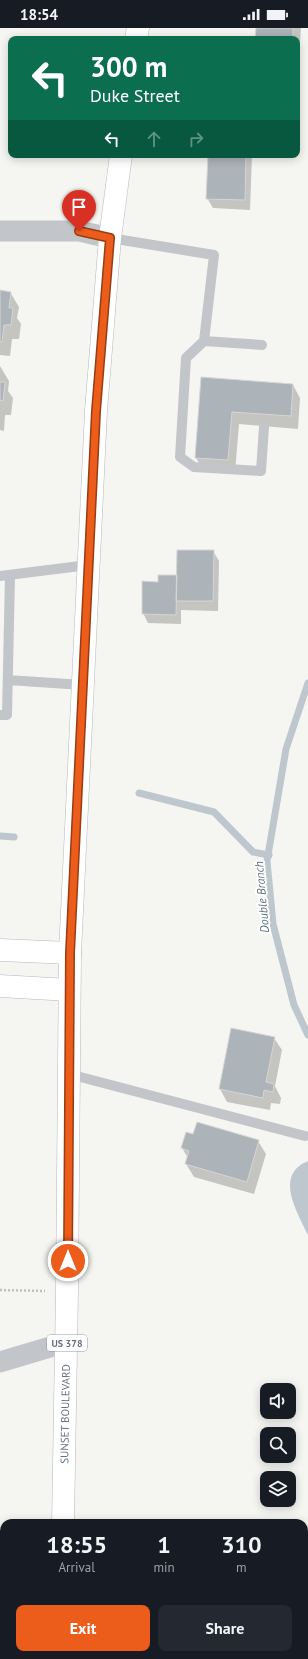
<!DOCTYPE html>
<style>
:root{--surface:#171b24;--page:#242831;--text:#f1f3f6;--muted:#9ea1a6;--accent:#ec5c1a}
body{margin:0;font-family:"PT Sans",sans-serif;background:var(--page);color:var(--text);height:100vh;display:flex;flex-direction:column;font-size:15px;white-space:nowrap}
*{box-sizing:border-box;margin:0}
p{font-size:13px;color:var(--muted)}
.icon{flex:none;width:22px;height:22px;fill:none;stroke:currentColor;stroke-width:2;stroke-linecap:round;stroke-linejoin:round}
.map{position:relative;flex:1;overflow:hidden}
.sheet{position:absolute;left:0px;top:1491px;width:308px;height:140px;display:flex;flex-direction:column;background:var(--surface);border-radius:12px 12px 0 0;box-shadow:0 2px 10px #0003}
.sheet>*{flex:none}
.hud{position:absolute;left:8px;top:8px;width:292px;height:122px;border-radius:8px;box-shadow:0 2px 10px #0003;background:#0b6e4f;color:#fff;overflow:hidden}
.controls{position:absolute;left:260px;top:1355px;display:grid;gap:8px}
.controls a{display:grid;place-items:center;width:36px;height:36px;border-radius:8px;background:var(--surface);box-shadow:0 2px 10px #0003;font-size:20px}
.pin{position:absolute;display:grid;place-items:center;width:34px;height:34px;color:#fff;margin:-41px -17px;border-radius:50% 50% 50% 0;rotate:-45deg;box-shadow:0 0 4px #0007}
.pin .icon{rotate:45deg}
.me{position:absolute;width:44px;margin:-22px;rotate:0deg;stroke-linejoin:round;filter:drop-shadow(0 0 3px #0008)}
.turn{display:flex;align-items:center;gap:14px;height:84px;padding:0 16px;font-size:18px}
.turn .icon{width:52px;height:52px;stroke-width:2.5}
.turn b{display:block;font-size:28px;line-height:34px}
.lanes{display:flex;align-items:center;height:38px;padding:0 16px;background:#0003;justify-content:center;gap:20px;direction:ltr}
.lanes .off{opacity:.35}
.eta{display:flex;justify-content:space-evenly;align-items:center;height:68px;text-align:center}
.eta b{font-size:24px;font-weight:700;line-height:28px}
.button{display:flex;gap:8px;margin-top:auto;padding:8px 16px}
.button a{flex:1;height:46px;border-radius:8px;background:var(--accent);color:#fff;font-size:16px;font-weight:700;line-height:46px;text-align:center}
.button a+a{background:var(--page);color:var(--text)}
.status{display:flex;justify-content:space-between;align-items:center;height:28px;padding:0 20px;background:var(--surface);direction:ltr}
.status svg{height:11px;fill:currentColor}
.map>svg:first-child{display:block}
</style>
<div class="status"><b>18:54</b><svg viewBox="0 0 49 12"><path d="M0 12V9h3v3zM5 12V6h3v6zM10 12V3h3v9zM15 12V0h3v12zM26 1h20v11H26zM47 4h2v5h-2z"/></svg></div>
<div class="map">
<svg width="308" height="1631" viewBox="0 0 308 1631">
<rect width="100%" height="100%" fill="#f5f5f1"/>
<path fill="#bdc7cd" d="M308 1133V1207C297 1183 274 1147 308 1133Z"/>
<path fill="#0003" d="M257 0H301L297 55V11H256Z
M209 127H252L250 182 213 180 207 170Z
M0 263 10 264 19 279 17 290 21 296 19 311H12L10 328 0 327Z
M0 338 9 353 8 363 13 370 11 387H5L4 403 0 402Z
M202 350 293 357 300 370 298 401 239 396 235 445 204 442 196 430Z
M213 523 219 533 218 583 181 582V596L148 595 143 585 159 555 178 548Z
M274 1010 282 1022 275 1058 281 1070 280 1076 271 1075 270 1082 227 1074 220 1061Z
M194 1107 258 1113 266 1126 254 1166 194 1149 186 1136 188 1130 182 1120Z
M176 1627H239V1631H176Z"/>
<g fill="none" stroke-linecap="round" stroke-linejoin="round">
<path stroke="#bdc7cd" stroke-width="7" d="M308 655 286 721 267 833 273 896 294 977 308 1007
M139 765 214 784 253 824 269 827
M0 808 14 809"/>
</g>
<path fill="#acb3b9" stroke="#d6d6d4" d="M256 0H293V11H255Z
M208 127H246L245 172 206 171Z
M0 262 11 264 9 280H13L11 297H4L2 314H0Z
M201 349 293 356 291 388 232 384 228 432 195 430Z
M0 354H5L3 373 0 372Z
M177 522H214L213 573H176Z
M158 547H177L176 587 142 586V553L158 554Z
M231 1000 275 1009 266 1054 274 1056 273 1064 264 1062 263 1070 219 1061Z
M197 1094 259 1112 247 1154 185 1136 189 1123 181 1120 186 1104 193 1106Z
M175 1627H231V1631H175Z"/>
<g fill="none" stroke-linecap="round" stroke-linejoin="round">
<g stroke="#b4b9be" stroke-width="23">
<path id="secondary" d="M0 922 70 925
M0 958 69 962"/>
</g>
<g stroke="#b5b9bd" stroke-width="23">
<path id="primary" d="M136 11 138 0
M63 1495 67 1263 70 925 96 383 110 210 121 127
M59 1631 60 1627"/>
</g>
<path stroke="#bebfc2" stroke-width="2.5" stroke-dasharray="2 2" stroke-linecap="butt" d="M0 1262 45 1263"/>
<path stroke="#c2c5c9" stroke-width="10" d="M110 210 214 227 204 313 262 317
M204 313 186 330 180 429 194 439 261 443 264 399
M0 548 88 537
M8 652 83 657
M0 687H7L10 548
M69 1046 305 1108
M0 1516 4 1517
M123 1631V1627"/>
<path stroke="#c2c5c9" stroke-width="21" d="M0 203H79L110 210
M0 1334 67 1314"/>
<use href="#secondary" stroke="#fff" stroke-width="22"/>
<use href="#primary" stroke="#fff" stroke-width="22"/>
</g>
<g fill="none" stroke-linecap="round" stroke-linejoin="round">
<g stroke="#993c11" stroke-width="10">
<path id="route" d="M68 1233 70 925 96 383 110 210 79 203"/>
</g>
<use href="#route" stroke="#ec5c1a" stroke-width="7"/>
</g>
<g text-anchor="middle" stroke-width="4" stroke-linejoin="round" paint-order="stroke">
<rect fill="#fff" stroke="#919ca9" stroke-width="1" x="47" y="1307" width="40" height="16" rx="3"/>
<g font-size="10" font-weight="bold" fill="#627284">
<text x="67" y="1319">US 378</text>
</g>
<g font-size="11" fill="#627284" stroke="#fff">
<text transform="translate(65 1386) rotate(-89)" y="4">SUNSET BOULEVARD</text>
</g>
<g font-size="12" font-style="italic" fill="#5e7481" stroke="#fff">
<text transform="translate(262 869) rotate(-95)" y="4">Double Branch</text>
</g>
</g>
</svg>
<div class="controls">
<a><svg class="icon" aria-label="sound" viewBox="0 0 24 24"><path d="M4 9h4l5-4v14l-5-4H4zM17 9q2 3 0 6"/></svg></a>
<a><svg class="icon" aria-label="search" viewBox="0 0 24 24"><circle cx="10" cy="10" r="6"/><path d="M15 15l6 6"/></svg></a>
<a><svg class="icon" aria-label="layers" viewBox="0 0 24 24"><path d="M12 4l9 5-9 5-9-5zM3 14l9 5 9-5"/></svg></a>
</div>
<div class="pin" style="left:79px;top:203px;background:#d93025"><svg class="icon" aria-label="arrive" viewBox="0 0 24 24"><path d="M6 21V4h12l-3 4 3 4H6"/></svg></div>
<svg class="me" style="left:68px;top:1233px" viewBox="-20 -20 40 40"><circle r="17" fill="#ec5c1a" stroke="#fff" stroke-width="3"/><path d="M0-11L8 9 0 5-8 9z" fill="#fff"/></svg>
<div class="hud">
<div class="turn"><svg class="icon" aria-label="left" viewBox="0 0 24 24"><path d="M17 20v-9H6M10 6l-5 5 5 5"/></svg><div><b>300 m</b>Duke Street</div></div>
<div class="lanes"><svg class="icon" aria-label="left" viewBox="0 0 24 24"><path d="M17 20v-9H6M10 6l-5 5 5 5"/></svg><svg class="icon off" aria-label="ahead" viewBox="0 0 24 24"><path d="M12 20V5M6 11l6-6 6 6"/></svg><svg class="icon off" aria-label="right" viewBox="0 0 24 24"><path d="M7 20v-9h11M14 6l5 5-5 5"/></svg></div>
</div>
<section class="sheet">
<div class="eta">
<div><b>18:55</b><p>Arrival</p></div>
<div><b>1</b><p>min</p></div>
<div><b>310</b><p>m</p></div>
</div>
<div class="button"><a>Exit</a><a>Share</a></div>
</section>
</div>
